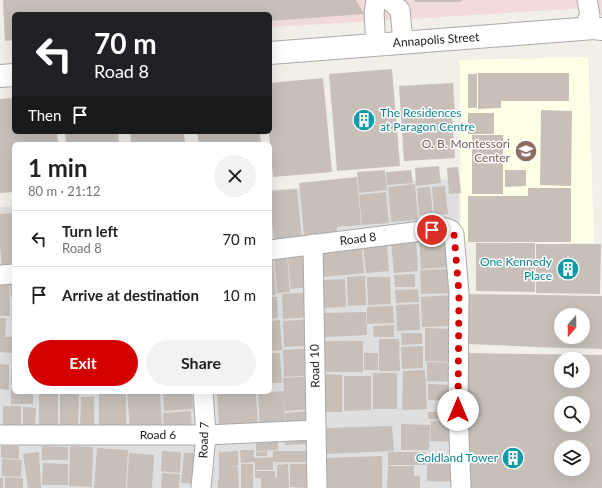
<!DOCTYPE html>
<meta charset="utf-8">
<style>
:root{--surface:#fff;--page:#f2f2f2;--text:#202124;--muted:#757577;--line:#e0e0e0;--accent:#d40000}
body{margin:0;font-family:Lato,sans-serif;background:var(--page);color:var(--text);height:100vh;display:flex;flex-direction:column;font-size:15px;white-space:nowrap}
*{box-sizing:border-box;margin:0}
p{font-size:13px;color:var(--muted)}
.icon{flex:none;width:22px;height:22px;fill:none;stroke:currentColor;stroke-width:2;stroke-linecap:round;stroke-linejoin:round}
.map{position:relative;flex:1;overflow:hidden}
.details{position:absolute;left:12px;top:142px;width:260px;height:252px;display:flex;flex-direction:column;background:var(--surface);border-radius:6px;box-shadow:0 4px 16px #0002}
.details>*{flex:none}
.guide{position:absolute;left:12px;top:12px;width:260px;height:122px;border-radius:6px;box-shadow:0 4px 16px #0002;background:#202124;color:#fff;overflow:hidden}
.needle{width:26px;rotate:200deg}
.fabs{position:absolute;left:554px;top:308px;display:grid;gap:8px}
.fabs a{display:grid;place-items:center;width:36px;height:36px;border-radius:50%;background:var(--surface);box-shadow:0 4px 16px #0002;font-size:20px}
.pin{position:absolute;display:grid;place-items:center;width:34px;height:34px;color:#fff;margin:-17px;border:2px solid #fff;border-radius:50%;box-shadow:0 1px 4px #0007}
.me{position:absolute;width:44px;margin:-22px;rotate:0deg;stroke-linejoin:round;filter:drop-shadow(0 0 3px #0008)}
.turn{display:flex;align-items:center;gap:14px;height:84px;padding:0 16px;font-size:18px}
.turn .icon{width:52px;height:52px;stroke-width:2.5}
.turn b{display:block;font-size:28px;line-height:34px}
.then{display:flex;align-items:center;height:38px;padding:0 16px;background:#0003;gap:8px;font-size:15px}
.round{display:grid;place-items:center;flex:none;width:42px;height:42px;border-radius:21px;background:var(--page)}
.head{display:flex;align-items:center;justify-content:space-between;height:68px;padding:0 16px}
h1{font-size:24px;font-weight:700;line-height:30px}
.primary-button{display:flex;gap:8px;margin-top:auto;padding:8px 16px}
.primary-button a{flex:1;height:46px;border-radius:24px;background:var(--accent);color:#fff;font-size:16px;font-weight:700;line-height:46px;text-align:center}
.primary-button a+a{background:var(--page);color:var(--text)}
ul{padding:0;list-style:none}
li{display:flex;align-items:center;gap:12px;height:56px;padding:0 16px;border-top:1px solid var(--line)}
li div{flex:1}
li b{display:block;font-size:15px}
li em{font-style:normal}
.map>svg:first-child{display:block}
</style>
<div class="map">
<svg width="602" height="488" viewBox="0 0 602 488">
<rect width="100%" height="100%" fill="#f2efe9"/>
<path fill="#e0dfdf" d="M459 178 461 488H0V207L14 206V392H270V190Z"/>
<path fill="#f2dad9" d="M3 0H602V15L586 8 360 22 270 27V14H14V41H5Z"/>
<path fill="#ffffe5" d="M588 57 594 243 461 242 460 60Z"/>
<path fill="#c7bfb8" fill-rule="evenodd" d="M3 0H356L364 14 270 21V14H14V40L5 41Z
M414 0H463L460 2H415Z
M392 69 400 166 337 171 329 74Z
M478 73H569V101H501V108L478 109Z
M468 74H477V108H468Z
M323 78 332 172 273 177 269 132H270V83Z
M453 83 455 115 452 116 455 158 404 161 399 86Z
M14 98V132H57L58 144H14V192L0 193V99Z
M541 110 572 111 571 186 540 185Z
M468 113H494V134H468Z
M65 132H118L119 144H66Z
M130 132H184L185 144H131Z
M197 132H260L261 144H199Z
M472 135H503V194H472Z
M439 166 441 183 416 186 415 168Z
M458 167 461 193 449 194 447 168Z
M385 170 387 190 359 193 357 172Z
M411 170 413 183 387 185 386 172Z
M505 170H526V186L505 187Z
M357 177 361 225 337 227V233L304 236 299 183Z
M415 184 418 220 391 222 388 187Z
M445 186 448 214 434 215 432 187Z
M430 187 433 214 419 215 417 188Z
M528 188H571V242H468V196H528Z
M297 189 302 239 274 241 270 204V191Z
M386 192 389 223 362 225 359 195Z
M14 213V266L2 267 0 247V214Z
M451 234 453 267 421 269 419 236Z
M416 239 418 271 394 273 391 241Z
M361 242 364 273 324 277 322 245Z
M476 243H535V292L476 291Z
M536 244H601L600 294 536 293Z
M387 245 389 271 366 273 363 247Z
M307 249 310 287 291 289 287 251Z
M287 255 290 292 277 293 274 256Z
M270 260H273L276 295H270Z
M453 269 454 293 421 294 420 270Z
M415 274V287H395L394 275Z
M365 276 366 305 348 306 347 277Z
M367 277H390L391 304 368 305Z
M345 279 346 307 324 308 323 280Z
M9 280H14V297H11Z
M9 283 10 316H0V284Z
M418 289 419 302 396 303 395 290Z
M310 292 312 317 283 319 282 294Z
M467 294 602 296V349L536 347 467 344ZM561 315H583V337H561Z
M454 295 455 326 422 327 421 297Z
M270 297H277L278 318 270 319Z
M12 299H14V320H13Z
M419 304 420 330 397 331 396 305Z
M393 306 394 323 367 324V307Z
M366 312 367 335 325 337 324 313Z
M0 318H6L5 337H12V353L0 352Z
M312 319 314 346 284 347 283 321Z
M280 320 282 350 270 351V321Z
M394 325V337H374L373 326Z
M425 328 456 329V362L425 361Z
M401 333H422V344L402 345Z
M379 339H399L400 371H379Z
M325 341H363V372H325Z
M423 346V368L402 369 401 347Z
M311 348 312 375 284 377 283 350Z
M270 353H280L282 383H270Z
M364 353H378V370H364Z
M464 353 602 355V488H466ZM561 359H583V381H561ZM561 403H583V425H561ZM561 447H583V469H561Z
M12 356H14V385H11Z
M427 362 457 363V382L427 381Z
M0 364 9 365V390L0 389Z
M425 370 427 409 402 410 403 371Z
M373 373H397V409H373Z
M324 374 342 375V412H324Z
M310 376 312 409 285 411 284 395 285 426 260 428 258 393 284 391 283 378Z
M344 376H371V410L344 411Z
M428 384 457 385V401L428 400Z
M11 387H14V392H33V404H11Z
M39 392H58V427H39Z
M60 392H79L78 431H60Z
M99 392H126V431H99Z
M127 392H160L162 427 130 429Z
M163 392H192L193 409 164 411Z
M217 392H256L258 426 219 428Z
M81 397H94V428L80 427Z
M3 406H21V426H3Z
M23 407 36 408 35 427 23 426Z
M191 411 192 427 164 429 163 413Z
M308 411 309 424 286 425 285 413Z
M428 412H457V420L428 419Z
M431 421H458L457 442 430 441Z
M401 424 430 425 429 450H401Z
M392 426 394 451 326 454 325 428Z
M285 433H310V444L285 445Z
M278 440V450L256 451V441Z
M1 446H19V459L1 458Z
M42 446 68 447V460H42Z
M70 446 93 447 92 487 69 486Z
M97 448 128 450 126 488H94Z
M240 450H254V458L273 457V451H311V462H273V470H255V462L241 463Z
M162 451 181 452 180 473 161 471Z
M238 451V466L230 467H238L239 488H218V479H234H219V452Z
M267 451V456H256V452Z
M39 452 41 488H28L23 454Z
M388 452H426V465H388Z
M129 453 154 455 152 488H127Z
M184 453H199L197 484 181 483Z
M382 456V488H327L326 458Z
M2 459 22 460 21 477 2 476Z
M427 459H459V482L427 481Z
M43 463 68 464V485H42Z
M241 464H253V488H241Z
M288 464 289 488H277V465Z
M290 464H315V487H307V488L290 487Z
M388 466H414V476H420V488H387Z
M255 471H275V478H277V488H261V478H255Z
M162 473 180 474 179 488H161Z
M5 477 23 478V488H5Z
M0 478H3V488H0Z"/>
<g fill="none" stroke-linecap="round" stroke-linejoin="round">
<g stroke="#a9a9a9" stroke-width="21">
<path id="minor" d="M389 0 400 10 403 42
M583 29 590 15 587 0
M376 44 374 13 376 0
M313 244 317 488
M270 250 446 228 451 230 454 234 459 293 458 410 461 488
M0 275 14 274
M0 435H206L316 430
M201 488 206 435 203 392"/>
</g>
<g stroke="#a9a9a9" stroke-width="24">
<path id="tertiary" d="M270 53 594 28 602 29
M0 76 14 75"/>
</g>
<use href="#minor" stroke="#fff" stroke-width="19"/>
<use href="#tertiary" stroke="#fff" stroke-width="22"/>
</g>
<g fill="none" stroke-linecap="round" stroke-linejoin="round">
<path stroke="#d40000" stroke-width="7" stroke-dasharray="0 12.6" d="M432 230C441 228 447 226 454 234L459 293 458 410"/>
</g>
<defs>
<g id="building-disc" transform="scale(1.15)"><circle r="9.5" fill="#0f9aa8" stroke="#fff"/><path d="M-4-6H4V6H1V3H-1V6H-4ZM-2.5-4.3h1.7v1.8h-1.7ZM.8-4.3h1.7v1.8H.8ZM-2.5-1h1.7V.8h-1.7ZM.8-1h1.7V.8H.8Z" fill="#fff"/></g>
<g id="school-disc" transform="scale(1.15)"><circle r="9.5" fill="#8d6e63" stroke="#fff"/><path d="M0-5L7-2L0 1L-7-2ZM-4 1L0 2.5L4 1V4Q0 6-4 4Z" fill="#fff"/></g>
</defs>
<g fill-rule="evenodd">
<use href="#building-disc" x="364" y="120"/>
<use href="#school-disc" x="526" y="151"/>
<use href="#building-disc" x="568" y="269"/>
<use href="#building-disc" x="513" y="458"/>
</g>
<g text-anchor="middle" stroke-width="3" stroke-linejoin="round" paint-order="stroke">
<g font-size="12" fill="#222" stroke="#fff">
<text transform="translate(436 40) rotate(-4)" y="4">Annapolis Street</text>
<text transform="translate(358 239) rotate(-7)" y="4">Road 8</text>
<text transform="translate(315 366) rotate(-91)" y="4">Road 10</text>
<text x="158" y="439">Road 6</text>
<text transform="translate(204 440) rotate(-88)" y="4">Road 7</text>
</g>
<g font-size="12" fill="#0d838f" stroke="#fff" text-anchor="end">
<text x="380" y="117" text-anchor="start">The Residences<tspan x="380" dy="14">at Paragon Centre</tspan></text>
<text x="552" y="266">One Kennedy<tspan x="552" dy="14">Place</tspan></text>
<text x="498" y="462">Goldland Tower</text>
</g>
<g font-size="12" fill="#785e54" stroke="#fff" text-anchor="end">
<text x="510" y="148">O. B. Montessori<tspan x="510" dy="14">Center</tspan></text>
</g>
</g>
</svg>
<div class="fabs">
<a><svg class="needle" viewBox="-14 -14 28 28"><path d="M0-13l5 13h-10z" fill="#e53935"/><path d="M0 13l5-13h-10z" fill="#757577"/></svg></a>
<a><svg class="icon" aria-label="sound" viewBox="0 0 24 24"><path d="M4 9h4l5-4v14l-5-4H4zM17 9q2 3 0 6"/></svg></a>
<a><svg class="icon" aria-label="search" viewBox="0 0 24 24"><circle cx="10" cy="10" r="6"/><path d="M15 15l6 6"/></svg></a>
<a><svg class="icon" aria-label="layers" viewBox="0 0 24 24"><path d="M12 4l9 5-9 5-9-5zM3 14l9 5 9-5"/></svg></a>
</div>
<div class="pin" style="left:432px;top:230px;background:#d93025"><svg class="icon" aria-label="arrive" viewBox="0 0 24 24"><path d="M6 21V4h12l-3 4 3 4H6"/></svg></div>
<svg class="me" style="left:458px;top:410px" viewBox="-20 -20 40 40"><circle r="19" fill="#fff"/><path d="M0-13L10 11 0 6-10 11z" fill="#d40000"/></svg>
<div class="guide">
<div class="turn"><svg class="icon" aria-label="left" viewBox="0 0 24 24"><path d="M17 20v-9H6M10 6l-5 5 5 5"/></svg><div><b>70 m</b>Road 8</div></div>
<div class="then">Then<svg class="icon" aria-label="arrive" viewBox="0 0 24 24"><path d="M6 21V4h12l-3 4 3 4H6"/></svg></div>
</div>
<section class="details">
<div class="head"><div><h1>1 min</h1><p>80 m · 21:12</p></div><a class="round"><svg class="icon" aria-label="close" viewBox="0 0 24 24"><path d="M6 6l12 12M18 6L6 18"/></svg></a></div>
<ul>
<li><svg class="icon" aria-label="left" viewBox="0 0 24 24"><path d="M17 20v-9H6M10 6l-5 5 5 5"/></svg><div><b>Turn left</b><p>Road 8</p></div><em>70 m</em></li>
<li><svg class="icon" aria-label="arrive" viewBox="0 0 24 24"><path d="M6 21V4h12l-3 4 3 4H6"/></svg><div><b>Arrive at destination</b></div><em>10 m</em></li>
</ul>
<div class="primary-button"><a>Exit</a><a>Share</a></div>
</section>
</div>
